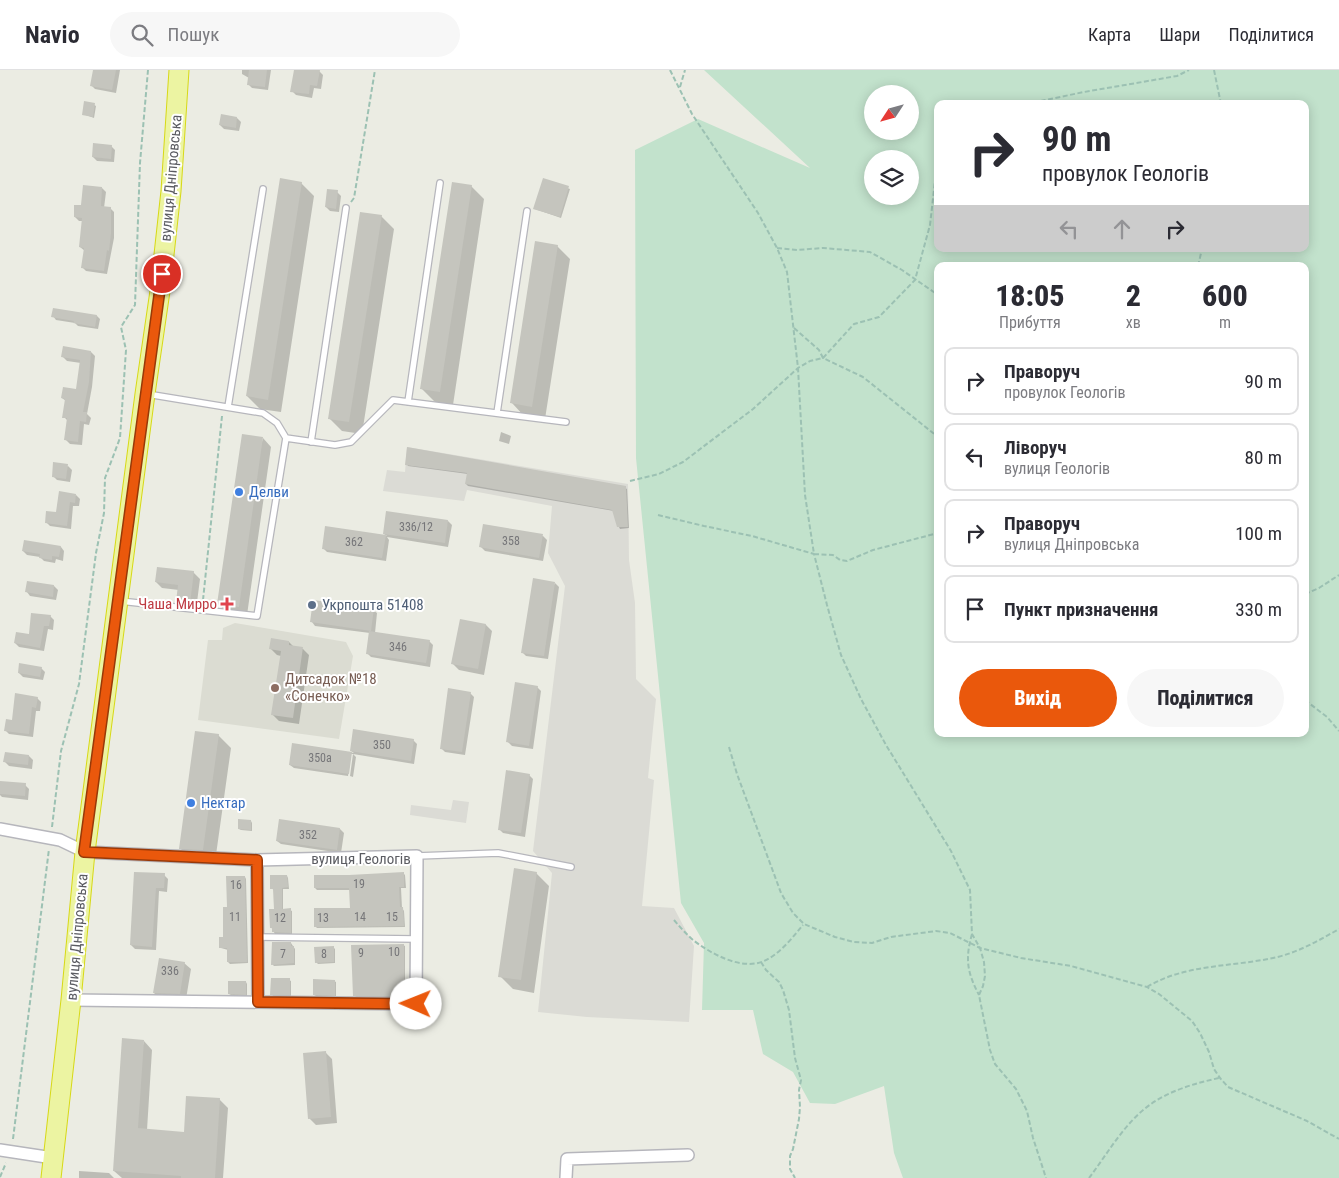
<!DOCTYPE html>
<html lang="uk">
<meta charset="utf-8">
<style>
:root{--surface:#fff;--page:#f7f7f7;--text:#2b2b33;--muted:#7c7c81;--line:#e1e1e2;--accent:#ea580c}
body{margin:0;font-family:"Roboto Condensed",sans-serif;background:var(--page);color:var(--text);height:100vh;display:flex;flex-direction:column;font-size:19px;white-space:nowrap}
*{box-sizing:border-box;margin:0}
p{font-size:16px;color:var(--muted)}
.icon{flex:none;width:28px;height:28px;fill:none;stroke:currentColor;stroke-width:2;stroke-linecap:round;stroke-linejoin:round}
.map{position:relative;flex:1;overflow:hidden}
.panel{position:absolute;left:934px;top:192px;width:375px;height:475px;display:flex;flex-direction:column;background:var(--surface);border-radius:10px;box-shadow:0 2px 12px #0003}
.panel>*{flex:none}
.banner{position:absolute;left:934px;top:30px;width:375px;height:152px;border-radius:10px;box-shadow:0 2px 12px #0003;background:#fff;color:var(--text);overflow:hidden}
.needle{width:32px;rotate:234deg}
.tools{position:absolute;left:864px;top:15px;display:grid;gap:10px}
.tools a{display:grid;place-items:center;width:55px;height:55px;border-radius:50%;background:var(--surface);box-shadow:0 2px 12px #0003;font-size:25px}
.pin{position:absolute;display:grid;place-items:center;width:42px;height:42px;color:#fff;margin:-21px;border:2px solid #fff;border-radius:50%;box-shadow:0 1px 5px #0007}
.me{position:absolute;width:55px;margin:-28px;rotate:271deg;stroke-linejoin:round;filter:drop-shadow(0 0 4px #0008)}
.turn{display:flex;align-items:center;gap:18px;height:105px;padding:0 25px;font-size:22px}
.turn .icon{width:65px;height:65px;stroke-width:2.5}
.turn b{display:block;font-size:35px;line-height:42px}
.lanes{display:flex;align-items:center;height:48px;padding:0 25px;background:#0003;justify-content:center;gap:25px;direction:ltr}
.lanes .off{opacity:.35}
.eta{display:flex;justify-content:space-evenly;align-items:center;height:85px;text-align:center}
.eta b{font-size:30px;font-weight:800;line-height:35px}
.button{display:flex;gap:10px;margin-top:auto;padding:10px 25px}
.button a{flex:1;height:58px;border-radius:30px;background:var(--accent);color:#fff;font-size:20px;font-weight:800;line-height:58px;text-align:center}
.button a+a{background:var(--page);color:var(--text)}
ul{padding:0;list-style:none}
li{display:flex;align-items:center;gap:15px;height:68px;margin:0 10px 8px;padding:0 15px;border:2px solid var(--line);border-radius:10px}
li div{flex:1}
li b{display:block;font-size:19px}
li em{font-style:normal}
header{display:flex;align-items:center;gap:30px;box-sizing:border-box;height:70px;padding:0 25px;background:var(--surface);border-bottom:1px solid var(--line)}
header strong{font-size:24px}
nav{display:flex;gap:28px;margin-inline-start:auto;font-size:18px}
.search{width:350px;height:45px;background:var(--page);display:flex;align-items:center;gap:12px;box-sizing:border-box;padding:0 18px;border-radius:28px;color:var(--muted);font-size:19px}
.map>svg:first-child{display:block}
</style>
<header>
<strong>Navio</strong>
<div class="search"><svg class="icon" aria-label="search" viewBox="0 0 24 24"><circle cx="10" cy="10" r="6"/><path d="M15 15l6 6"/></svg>Пошук</div>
<nav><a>Карта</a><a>Шари</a><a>Поділитися</a></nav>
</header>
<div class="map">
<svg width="1339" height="1108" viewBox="0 0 1339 1108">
<rect width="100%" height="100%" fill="#ebece3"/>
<path fill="#dbdbd5" d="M407 377 628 414 629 490 635 533 636 609 656 629 648 708 654 710 642 836 674 838 694 876 689 952 587 947 538 942 552 803 533 781 565 516 548 483 552 436 467 420 464 431 383 421 387 400 405 402Z
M453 730 469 732 466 753 410 745 411 735 451 740Z"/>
<path fill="#dbdcd2" d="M235 553 346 572 353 586 339 669 198 650 208 570H222L223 558Z"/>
<path fill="#c2e2cc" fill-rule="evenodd" d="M704 0H1339V1108H903L894 1083 884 1016 835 1034 810 1033 793 1002 763 984 753 940H702L704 873 681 833 636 388 635 80 698 49 810 98ZM872 24H910V61H872ZM938 34H1305V179H938ZM872 89H910V126H872ZM938 196H1305V664H938Z"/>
<path fill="#0003" d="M94 0H120L116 23 95 19 91 15Z
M242 0H271L268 20 252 18 248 14 249 8 242 4Z
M306 0 319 1 323 5 321 19 314 18 312 28 296 25 292 21Z
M94 35 96 36 94 48 83 44Z
M237 48 241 52 239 61 224 59 220 55Z
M111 76 115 80 114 92 97 91 93 87Z
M544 110 570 119 561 148 535 139Z
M301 113 314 126 281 342 260 339 247 326Z
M471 116 484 129 453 335 435 332 422 319Z
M102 118 106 122 104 138H110L114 142V168L107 204 86 201 82 197 85 181 80 177 83 151H79L75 147 82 137Z
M337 122 341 126 339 142 330 141 326 137Z
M381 146 394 159 362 364 342 361 329 348Z
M557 176 570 189 545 349 524 346 512 333Z
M53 246H97L100 249 98 259 78 256 75 253 56 250Z
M91 282 95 286 92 317 87 344 91 348 89 355 84 354 82 375 70 374 66 370 68 351 64 347 66 331 62 328 77 321 81 293 67 291 63 287Z
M501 362 511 366 509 374 499 371Z
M263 368 271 377 247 545 227 542 218 534Z
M407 394 625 418 627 419 629 458 620 459 619 457 614 441 468 416 466 414 468 404 408 396Z
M68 396 72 400 70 412 57 410 53 406Z
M76 425 80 429 79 436H73L71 459 50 456 46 452Z
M448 451 452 455 448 477 387 467 389 470 386 491 327 482 323 478 326 457 387 466 384 464Z
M543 466 547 470 543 491 485 481 481 477Z
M61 477 64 481 63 491 56 489 55 493 44 491 40 487 27 485 23 481Z
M193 502 200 509 196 540 184 538 178 532 179 520 162 518 156 512Z
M555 513 559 517 548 589 526 586 522 582Z
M54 516 58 520 56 530 30 526 27 522Z
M373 540 377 543 375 563 429 571 433 575 430 597 371 587 367 583 370 563 315 556 312 552Z
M50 546 54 550 53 560 48 559 44 581 19 577 15 573 30 565Z
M461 550 486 555 492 561 484 605 459 600 453 594Z
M289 572 294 577 303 579 309 585 299 654 279 651 272 644 281 586 277 585 271 579Z
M41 598 45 602 43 610 23 607 19 603Z
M537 617 541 621 533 679 512 676 508 672Z
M470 623 474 627 465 685 445 682 441 678Z
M37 628 41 632 40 641H36L33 667 9 664 5 660Z
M218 665 231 678 215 792 193 791 180 778Z
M413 670 417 674 414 694 353 684 356 687 353 707 350 706 353 684H351L348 706 294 698 290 695 293 674 354 683 351 681Z
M29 686 33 690 32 699 9 696 5 692Z
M529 705 533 709 525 767 503 763 499 759Z
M0 712 25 715 29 719 28 730 2 727 0 725Z
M251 751 252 753V761L241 760 239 759Z
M340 759 344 763 341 783 281 774 277 771Z
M135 803 164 805 168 809 167 822 159 821 156 880 135 879 131 875Z
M403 803 405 805 406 818H401L402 838 404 841 405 857 317 858 315 856 351 839 350 820H317L315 818Z
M536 803 549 816 534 923 513 919 500 906Z
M287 806 288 808 289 819H283V840H290L292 841V864H275L271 857 275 840 274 820 271 818Z
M245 807 246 809 248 893 230 894 228 892V880L221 878 224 869 228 838Z
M291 873 295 879V895L274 896 272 894Z
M403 875 405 876V927H356L354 925Z
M333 877 335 879V893L318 894 316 892Z
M184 893 191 899 186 929H160L154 923Z
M289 910 291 911V926H273L272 924Z
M334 911 336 912V927L316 926 314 925Z
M246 912 247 914V926L231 925 229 924Z
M144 971 152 980 147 1060 185 1063 219 1029 228 1038 223 1108H122L114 1101Z
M326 983 332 989 337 1053 316 1055 309 1048Z
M79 1101 109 1103 114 1108H79Z"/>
<path fill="#c5c5be" d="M93 0H116L112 20 90 16Z
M249 0H267L265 17 247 15Z
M294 0H320L317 16 310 15 309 24 290 22Z
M84 31 95 33 93 47 82 45Z
M221 44 237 47 236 58 219 55Z
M93 73 112 75 111 89 92 87Z
M280 108 302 112 268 330 246 326Z
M543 108 569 116 560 147 533 139Z
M452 112 472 115 440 322 420 319Z
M83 115 102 117 101 136 111 137V163L109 181 107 180 104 201 81 198 84 178 79 177 82 148 74 147V135H81Z
M327 119 338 120 336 139 325 137Z
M360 142 382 145 349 352 328 349Z
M535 171 558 175 532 337 510 333Z
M53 238 97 245 95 257 73 253 74 251 51 247Z
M63 276 91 281 89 312 83 342H87L86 352 80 351 78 372 64 370 67 348H62L65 329 61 328 63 317 76 319 80 290 61 287Z
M242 364 263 367 239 537 217 534Z
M407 377 626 416 628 457H617L612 440 465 414 467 403 405 395Z
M53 392 68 394 66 409 52 407Z
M59 421 76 424 75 433 70 432 67 456 45 453 46 441 56 442Z
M386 441 448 450 445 473 383 464Z
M483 454 543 464 539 488 479 477Z
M325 456 386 465 382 488 322 479Z
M24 470 61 476 59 487 52 486V490L39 488 40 484 22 481Z
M157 497 194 501 190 534 176 532 178 515 155 512Z
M533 508 555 512 544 586 521 583Z
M27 511 54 515 53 527 25 522Z
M313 530 374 538 371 561 310 552Z
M31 543 51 545 49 556H44L40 578 14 573 16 562 29 564Z
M460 549 486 554 478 599 451 594Z
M369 561 430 570 426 593 366 584Z
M271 568 289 571V575L303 577 293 648 271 645 281 581 269 579Z
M19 593 42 597 40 607 18 603Z
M515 612 538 616 529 676 506 672Z
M448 618 471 622 462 682 440 679Z
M15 623 38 627 36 638 32 637 29 664 4 661 6 649 12 650Z
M353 659 414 669 411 691 350 681Z
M195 661 219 664 203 780 179 779Z
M292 673 352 682 349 704 289 695Z
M5 682 29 685 28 695 3 692Z
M506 700 530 704 521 763 498 760Z
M0 711 26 713 25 726 0 724Z
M238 749 251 750V760L238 759Z
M279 749 340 758 337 780 276 771Z
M514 798 537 802 521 910 498 907Z
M134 802 165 803 164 818H156L152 877 130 875Z
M404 802V817H399L400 837H403L404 856 314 857V838H350L349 818H314V805H349Z
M270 805H287L288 817 282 818V839L291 838V863L272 862V858H270L269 839H274L273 819H270Z
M226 806H245L247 892H227V878H219V867H223V837H227Z
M272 872H291V876H294V893L271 895Z
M404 874V926H353L351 875Z
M334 876V892L315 893 314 877Z
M159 888 185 892 180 924 153 923Z
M271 908H290V925H270Z
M313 909 335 910V926L313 925Z
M228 911H246V925L228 924Z
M122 968 144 970 138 1058 184 1062 186 1026 220 1028 215 1108H181V1106L113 1101Z
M326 981 331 1047 308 1049 303 983Z"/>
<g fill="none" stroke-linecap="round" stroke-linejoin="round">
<g stroke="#b6b6bc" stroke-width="8">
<path id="service" d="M147 324 263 343 277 353 286 368 335 375 351 372 393 330 566 352
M408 332 440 113
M228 337 263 119
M497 343 527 141
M311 372 346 138
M120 531 257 546 286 368
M417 786 498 783 571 797
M257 867 416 869"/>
</g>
<g stroke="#b6b6bc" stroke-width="14">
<path id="minor" d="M0 759 60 770 85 782 257 790 417 786 416 934 71 930
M257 790 258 932
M0 1080 53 1088
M566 1108 567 1089 688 1085"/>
</g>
<g stroke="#d7d916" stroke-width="21">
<path id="trunk" d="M51 1108 71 930 85 782 145 324 160 221 171 121 179 0"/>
</g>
<path stroke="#9cc1b3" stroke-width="2" stroke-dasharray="5 2.5" stroke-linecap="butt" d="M670 0 692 44 758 143 777 178 787 202 798 298 805 425 814 484 833 485 840 490 847 491 873 480 938 463
M1214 0 1221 34
M680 17 685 0
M1026 34 1084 22 1177 6 1189 0
M351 132 354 128 375 0
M777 178 797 180 823 178 870 182 902 200 938 225
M1198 196 1202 179
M794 258 819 280 823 288 863 307 938 367
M630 411 659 404 683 392 753 339 798 298 810 291 823 288 854 254 879 247 915 210 930 155 935 111 938 105
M658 445 704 456 752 466 814 484 827 535 841 585 861 629 886 675 951 781 970 820 972 864 980 878 984 892 985 906 983 916 979 925 990 980 995 994 1016 1019 1027 1041 1033 1068 1046 1108
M1305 524 1319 518 1339 505
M203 530 222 346
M1305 630 1327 647 1339 661
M729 677 737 704 781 823 793 843 804 854 835 867 854 872 872 873 891 867 936 861 950 863 980 878 1021 888 1071 896 1147 917 1159 924 1192 951 1200 963 1209 982 1214 999 1220 1008 1228 1017 1307 1051 1339 1069
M52 757 61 681 79 614 96 483 104 443 105 408 120 368 126 280 121 257 135 235 140 93 148 0
M674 850C680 857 686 864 693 870 710 883 741 901 764 891 780 884 792 868 803 855
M972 864C965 889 967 902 979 925
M761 892 766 900 779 912 783 920 789 940 795 988 801 1010 799 1020 800 1037 799 1049 793 1079 790 1086V1099L795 1108
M1147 917C1185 894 1231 897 1273 888 1297 883 1318 871 1339 859
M13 1069 49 779
M0 1107 6 1093
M1089 1108C1108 1083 1125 1052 1151 1034 1171 1020 1196 1013 1219 1008"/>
<use href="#service" stroke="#fff" stroke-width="5.5"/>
<use href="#minor" stroke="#fff" stroke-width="11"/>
<use href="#trunk" stroke="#ecf4a2" stroke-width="19"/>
</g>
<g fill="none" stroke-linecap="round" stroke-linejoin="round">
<g stroke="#983908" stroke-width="12">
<path id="route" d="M162 204 84 782 257 790 258 932 416 934"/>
</g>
<use href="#route" stroke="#ea580c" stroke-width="9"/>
</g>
<g fill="#3f7fe0" stroke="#fff" stroke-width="2">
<circle cx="239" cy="422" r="5"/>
<circle cx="191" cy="733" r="5"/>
</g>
<path fill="#e0444e" stroke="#fff" stroke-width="2" d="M224.5 526.5h5v5h5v5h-5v5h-5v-5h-5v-5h5z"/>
<circle fill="#5c6f8a" stroke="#fff" stroke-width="2" cx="312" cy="535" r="5"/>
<circle fill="#8d6e63" stroke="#fff" stroke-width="2" cx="275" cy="618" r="5"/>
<g text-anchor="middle" stroke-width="4" stroke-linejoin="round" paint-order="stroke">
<g font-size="12" fill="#767679">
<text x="416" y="461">336/12</text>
<text x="511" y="475">358</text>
<text x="354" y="476">362</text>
<text x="398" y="581">346</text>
<text x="382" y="679">350</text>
<text x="320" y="692">350а</text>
<text x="308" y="769">352</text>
<text x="359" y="818">19</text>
<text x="236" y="819">16</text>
<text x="235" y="851">11</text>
<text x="360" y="851">14</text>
<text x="392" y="851">15</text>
<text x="280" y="852">12</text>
<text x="323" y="852">13</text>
<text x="394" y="886">10</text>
<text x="361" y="887">9</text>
<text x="283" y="888">7</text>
<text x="324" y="888">8</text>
<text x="170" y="905">336</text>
</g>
<g font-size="15" fill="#5b5c62" stroke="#fff">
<text transform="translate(171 108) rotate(-85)" y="5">вулиця Дніпровська</text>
<text x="361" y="794">вулиця Геологів</text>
<text transform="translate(77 867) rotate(-85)" y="5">вулиця Дніпровська</text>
</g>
<g font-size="15" fill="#366cbe" stroke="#fff" text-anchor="start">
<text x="249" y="427">Делви</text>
<text x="201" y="738">Нектар</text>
</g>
<g font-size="15" fill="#be3a42" stroke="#fff" text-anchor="end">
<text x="217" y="539">Чаша Мирро</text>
</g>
<g font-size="15" fill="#4e5e75" stroke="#fff" text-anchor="start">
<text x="322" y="540">Укрпошта 51408</text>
</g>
<g font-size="15" fill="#785e54" stroke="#fff" text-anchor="start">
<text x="285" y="614">Дитсадок №18<tspan x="285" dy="17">«Сонечко»</tspan></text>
</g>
</g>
</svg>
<div class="tools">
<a><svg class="needle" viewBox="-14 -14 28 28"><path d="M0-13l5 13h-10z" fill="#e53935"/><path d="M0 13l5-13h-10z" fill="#7c7c81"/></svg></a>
<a><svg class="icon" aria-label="layers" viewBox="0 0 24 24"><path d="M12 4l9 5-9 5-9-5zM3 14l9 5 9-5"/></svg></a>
</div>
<div class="pin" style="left:162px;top:204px;background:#d93025"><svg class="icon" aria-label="arrive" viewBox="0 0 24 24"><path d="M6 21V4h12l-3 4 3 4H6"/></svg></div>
<svg class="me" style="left:416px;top:934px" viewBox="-20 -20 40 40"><circle r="19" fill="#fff"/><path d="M0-13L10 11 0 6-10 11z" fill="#ea580c"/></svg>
<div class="banner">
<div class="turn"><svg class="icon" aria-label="right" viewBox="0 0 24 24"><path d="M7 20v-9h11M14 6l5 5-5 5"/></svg><div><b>90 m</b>провулок Геологів</div></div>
<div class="lanes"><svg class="icon off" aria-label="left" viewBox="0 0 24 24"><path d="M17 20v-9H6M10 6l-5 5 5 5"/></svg><svg class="icon off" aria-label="ahead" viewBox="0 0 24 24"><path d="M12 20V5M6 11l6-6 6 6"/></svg><svg class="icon" aria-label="right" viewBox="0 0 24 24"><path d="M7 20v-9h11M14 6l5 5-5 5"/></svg></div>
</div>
<section class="panel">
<div class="eta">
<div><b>18:05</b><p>Прибуття</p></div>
<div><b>2</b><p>хв</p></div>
<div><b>600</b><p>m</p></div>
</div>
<ul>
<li><svg class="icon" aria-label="right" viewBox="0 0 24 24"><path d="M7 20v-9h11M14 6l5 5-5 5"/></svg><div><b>Праворуч</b><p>провулок Геологів</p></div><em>90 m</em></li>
<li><svg class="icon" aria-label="left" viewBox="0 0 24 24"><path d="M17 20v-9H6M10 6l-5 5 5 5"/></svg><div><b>Ліворуч</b><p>вулиця Геологів</p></div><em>80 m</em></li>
<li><svg class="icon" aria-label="right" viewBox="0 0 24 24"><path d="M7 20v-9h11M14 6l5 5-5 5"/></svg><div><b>Праворуч</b><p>вулиця Дніпровська</p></div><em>100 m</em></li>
<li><svg class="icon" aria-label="arrive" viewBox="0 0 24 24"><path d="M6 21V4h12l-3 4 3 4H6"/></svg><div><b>Пункт призначення</b></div><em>330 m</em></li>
</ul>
<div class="button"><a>Вихід</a><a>Поділитися</a></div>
</section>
</div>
